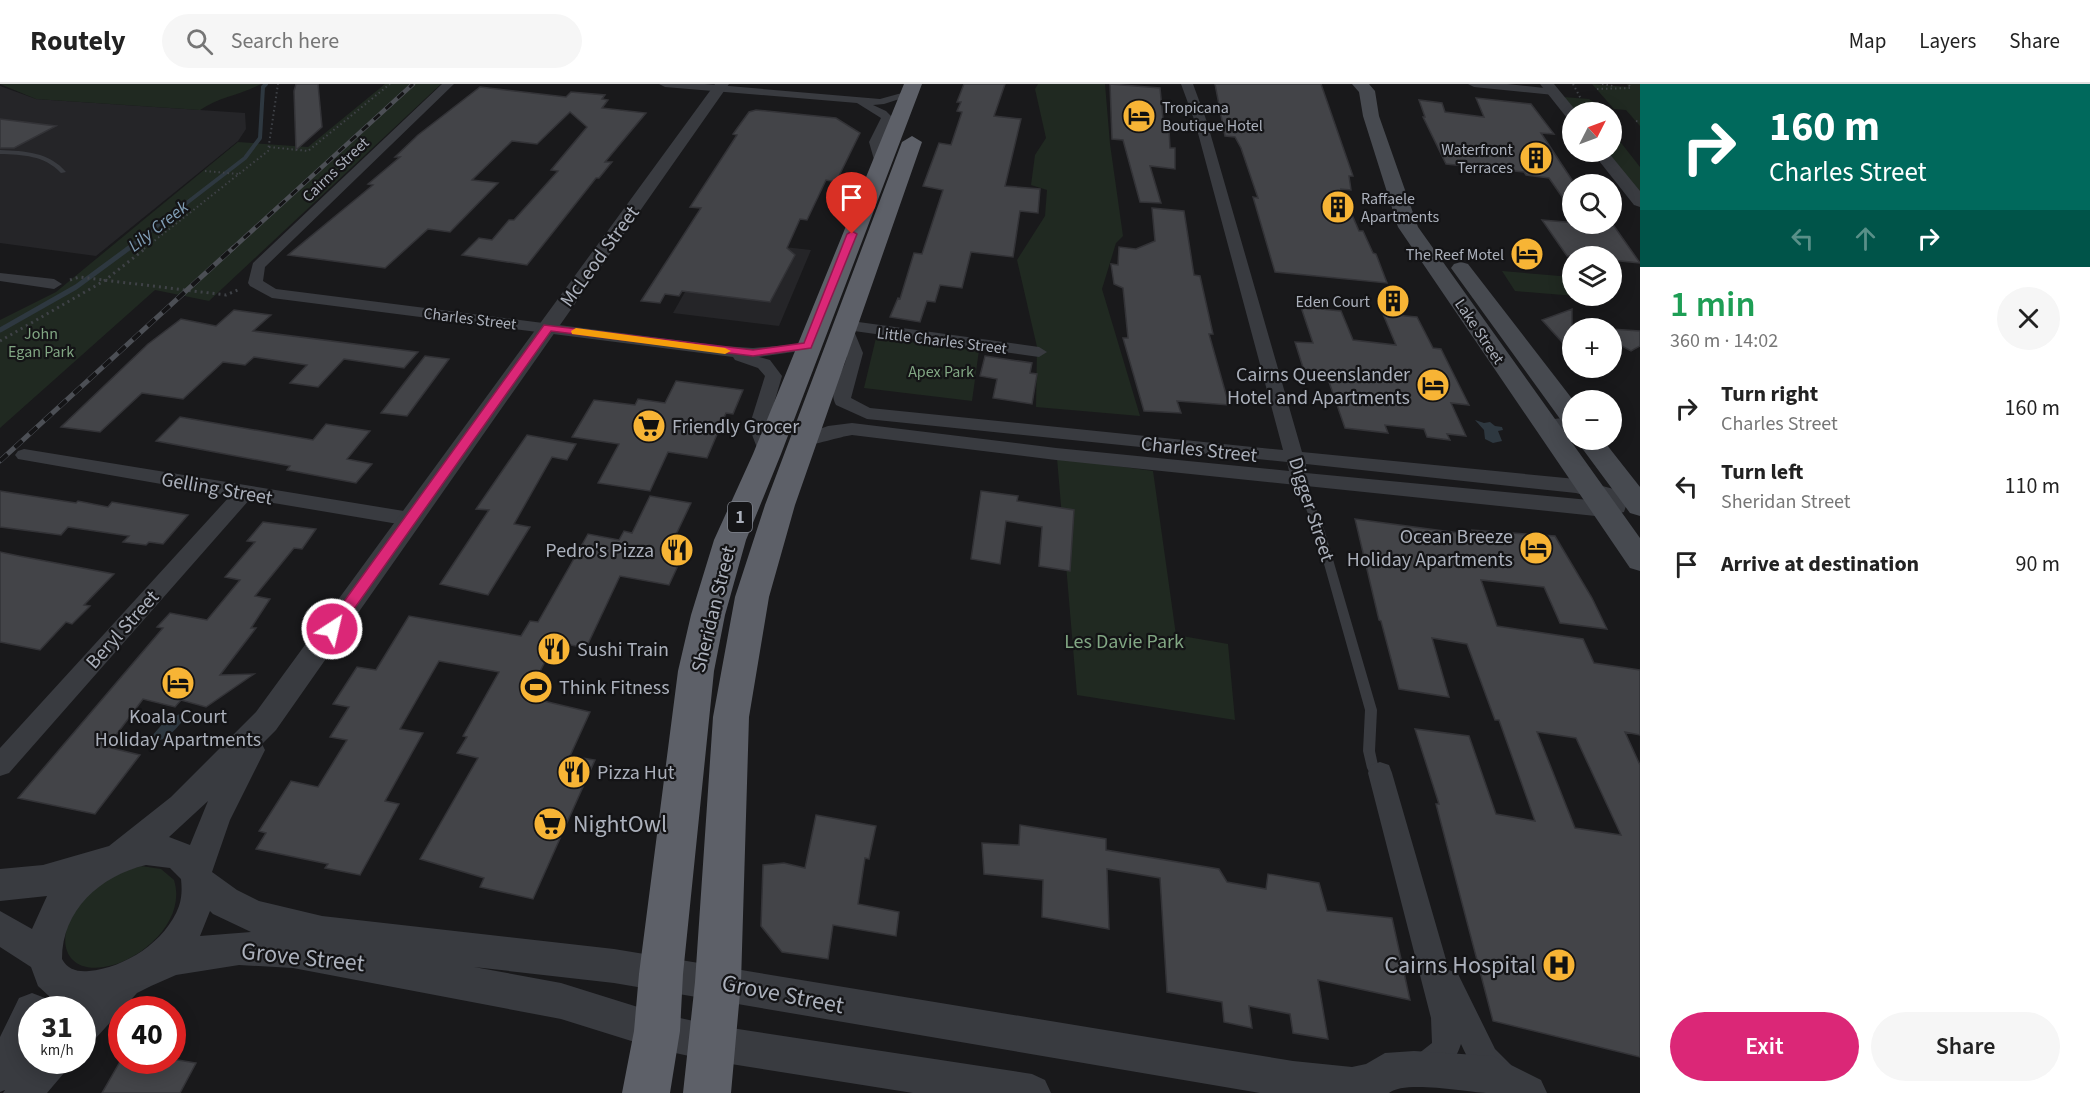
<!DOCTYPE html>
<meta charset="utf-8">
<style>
:root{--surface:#fff;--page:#f6f6f6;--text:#222;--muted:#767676;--line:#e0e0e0;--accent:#db2777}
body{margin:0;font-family:"Source Sans 3",sans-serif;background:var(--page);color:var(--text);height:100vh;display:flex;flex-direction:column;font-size:22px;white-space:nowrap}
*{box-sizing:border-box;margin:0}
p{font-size:20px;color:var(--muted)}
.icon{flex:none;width:33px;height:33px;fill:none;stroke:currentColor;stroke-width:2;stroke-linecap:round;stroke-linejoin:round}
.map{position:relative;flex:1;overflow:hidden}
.details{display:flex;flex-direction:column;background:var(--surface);width:450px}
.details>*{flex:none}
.hud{background:#00695c;color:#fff;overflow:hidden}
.needle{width:39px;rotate:48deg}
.fabs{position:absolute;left:1562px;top:18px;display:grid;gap:12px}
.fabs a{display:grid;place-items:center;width:60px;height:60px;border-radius:50%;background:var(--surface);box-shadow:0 3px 15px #0003;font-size:30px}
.speed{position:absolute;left:18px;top:912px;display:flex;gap:12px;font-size:30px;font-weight:700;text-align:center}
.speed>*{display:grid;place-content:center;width:78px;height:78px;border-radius:50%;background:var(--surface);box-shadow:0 3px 15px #0003;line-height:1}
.speed small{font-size:15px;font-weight:400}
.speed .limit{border:9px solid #d22;background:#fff;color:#111}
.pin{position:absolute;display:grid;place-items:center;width:51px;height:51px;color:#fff;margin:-62px -26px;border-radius:50% 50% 50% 0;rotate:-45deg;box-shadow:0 0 6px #0007}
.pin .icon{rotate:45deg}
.me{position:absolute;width:66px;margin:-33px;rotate:35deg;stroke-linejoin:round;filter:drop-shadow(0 0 4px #0008)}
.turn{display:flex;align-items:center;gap:21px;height:126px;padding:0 30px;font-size:27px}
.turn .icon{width:78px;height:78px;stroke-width:2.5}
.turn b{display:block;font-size:42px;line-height:51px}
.lanes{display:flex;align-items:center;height:57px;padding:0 30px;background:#0003;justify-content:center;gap:30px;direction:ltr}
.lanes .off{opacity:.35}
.round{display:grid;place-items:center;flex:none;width:63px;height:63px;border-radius:32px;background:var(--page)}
.headline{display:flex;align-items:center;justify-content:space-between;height:102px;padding:0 30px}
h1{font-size:36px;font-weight:600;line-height:45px;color:#1e9e55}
.cta{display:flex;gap:12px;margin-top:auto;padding:12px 30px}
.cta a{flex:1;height:69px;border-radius:36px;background:var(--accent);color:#fff;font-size:24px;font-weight:600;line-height:69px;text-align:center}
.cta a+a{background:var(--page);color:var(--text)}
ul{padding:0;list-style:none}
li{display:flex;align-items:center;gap:18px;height:78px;padding:0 30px}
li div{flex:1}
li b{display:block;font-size:22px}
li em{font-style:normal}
header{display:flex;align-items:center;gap:36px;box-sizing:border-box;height:84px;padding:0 30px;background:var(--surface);border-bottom:2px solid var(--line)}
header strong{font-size:28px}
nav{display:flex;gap:33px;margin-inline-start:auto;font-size:21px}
.search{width:420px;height:54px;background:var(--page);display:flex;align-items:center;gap:15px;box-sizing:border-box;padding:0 21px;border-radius:33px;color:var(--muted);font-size:22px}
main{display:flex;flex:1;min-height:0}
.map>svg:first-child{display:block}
</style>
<header>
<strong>Routely</strong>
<div class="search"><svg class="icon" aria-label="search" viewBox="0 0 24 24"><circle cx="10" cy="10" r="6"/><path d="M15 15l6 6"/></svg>Search here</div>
<nav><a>Map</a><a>Layers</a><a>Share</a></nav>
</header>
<main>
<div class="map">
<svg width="1640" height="1009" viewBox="0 0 1640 1009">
<rect width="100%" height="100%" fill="#19191b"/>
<path fill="#252528" d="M0 2 36 15 245 29 246 45 238 57 96 172 0 159Z
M715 155 811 166 779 242 673 229Z"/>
<path fill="#202921" d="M0 0H261C241 11 219 13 200 26L36 15Z
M385 0H441L209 217 155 206 0 344V236L56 208 238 58 308 63Z
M1038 0H1105L1110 60 1123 152 1116 159 1102 205 1140 332 1036 323 1037 263 1017 176 1045 132 1047 106 1031 101 1035 71 1046 54 1035 5Z
M1592 0 1628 3 1627 0H1640V42L1626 26 1614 25Z
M1563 13 1589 15 1602 23 1593 22 1597 28H1575Z
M1611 46 1640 83V110L1606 68H1611Z
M1502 187 1572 193V212H1598L1600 214 1515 207Z
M876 254 979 266 972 317 864 304Z
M1057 374 1153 387 1176 551 1228 560 1235 636 1077 611Z
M141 782 161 785 174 796C187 837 141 877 104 883 67 889 56 859 73 831 90 803 110 791 141 782Z"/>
<path fill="#2e3840" d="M1475 336 1484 339 1490 338 1495 342 1502 343 1503 346 1498 347 1502 357 1493 359 1485 355 1484 346Z
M182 629 185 634C177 644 165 659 152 657L150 654 166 636Z"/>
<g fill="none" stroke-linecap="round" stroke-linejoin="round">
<path stroke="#2e3840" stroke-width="4" d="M127 165 245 74 260 54 263 3 266 0"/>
<path stroke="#2e3840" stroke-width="5" d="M0 246 76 203 129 164"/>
</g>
<path fill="#434448" stroke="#333337" stroke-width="1.5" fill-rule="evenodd" d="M296 0H318L322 43 296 66 294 7Z
M964 0H1005L994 32 1021 35 1005 102 1040 105 1038 129 1020 127 1013 173 971 168 962 204 940 201 935 218 927 217 920 238 890 233 898 214 900 215 914 169 922 170 943 106 923 102 939 59 951 61 962 28 957 27 961 18H957Z
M1110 0 1160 4 1164 45H1169L1170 64H1175V85L1150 82 1161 119 1140 118 1123 56 1112 55Z
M1215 0H1321L1353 92H1349L1351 106 1341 105 1359 147H1363L1373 169 1376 170 1387 199 1275 188 1253 113 1258 114 1241 64 1235 53 1225 52Z
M480 3 566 13 571 8 605 11 602 15 608 16 602 24 646 29 605 78H612L599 94H596L527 181 462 171 479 154 492 156 509 136H514L558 87 551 86 587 43 570 28 537 60 512 57 472 96 498 99 450 148 428 145 385 184 288 171 373 101 368 100 400 73H395L418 51Z
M1476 14 1531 20 1554 50 1541 49 1572 96V127L1549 94 1526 91 1524 88 1446 80 1423 33H1425L1419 16 1442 19 1445 28 1484 33Z
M756 26 836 34 860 49 836 98 826 96 807 136 800 135 787 164 795 171 770 218 682 207 679 212 665 210 660 219 641 217 701 124 690 123 737 51 733 50 749 28Z
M0 35 56 42 14 64H0Z
M1152 124 1184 127 1194 191 1200 192 1213 250H1209L1229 321 1177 317 1181 329 1144 327 1123 254H1128L1123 204 1114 200 1111 180 1118 181 1119 163 1136 165 1155 157Z
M1542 136 1614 142 1640 179 1611 176V172H1567Z
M1301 223 1341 227 1353 256 1396 261 1383 230 1417 233 1433 264 1441 265 1469 321 1451 319 1466 352 1447 350 1450 356 1427 353 1424 345 1385 341 1388 349 1345 344 1328 295 1306 293 1295 258 1313 259Z
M1572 225V269L1542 236Z
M234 226 271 231 253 247 418 268 404 284 344 275 318 303 290 299 307 281 254 273 245 281 223 278 183 315 142 309 100 348 61 343 148 260 181 235 216 242Z
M1611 245 1640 247V262L1631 267 1622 262 1611 266Z
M425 272 449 275 407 332 381 329Z
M985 272 1032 279 1030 289 1037 290 1032 320 993 314 997 295 980 292Z
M676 297 743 306 733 330 726 329 707 374 668 368 650 407 598 399 619 360 572 353 594 316 635 321 638 315 665 319Z
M180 333 313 356 326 340 370 347 347 375 372 380 356 399 287 386 290 382 156 357Z
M527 351 576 360 567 376 552 373 514 440 530 443 488 511 440 500 489 426 476 425Z
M0 407 76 419 78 417 108 423 112 418 188 431 163 460 149 458 146 461 123 458 129 452 68 443 61 451 0 443Z
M981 407 1018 412 1017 417 1074 426 1070 487 1039 482 1042 443 1006 437 1000 480 971 475Z
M650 412 691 419 673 457 688 460 669 501 620 492 586 564 555 558 527 613 590 628 570 672 595 676 533 815 480 803 484 794 420 775 478 674 457 669 467 653 463 652 499 588 439 577 400 645 423 649 385 717 399 720 360 791 325 784 328 780 256 765 266 749 259 747 291 697 318 703 347 656 330 653 349 623 333 620 357 583 376 586 409 532 521 552 530 537 538 538 588 450 619 456 624 447 632 449Z
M1355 435 1474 451 1472 446 1555 452 1592 514 1607 545 1560 539 1544 503 1481 496 1497 542 1583 555 1594 579 1640 586V651L1625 648 1640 681V973L1493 937 1436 720H1439L1415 645 1469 652 1496 730 1535 737 1499 636H1495L1467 560 1432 554 1449 613 1399 605 1381 537 1379 536ZM1537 648 1576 654 1621 751 1575 744Z
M263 438 316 445 302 465 294 464 255 512 270 515 251 544H256L220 591 254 590 206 623 181 616 175 623 143 615 107 663 140 671 95 730 18 714 163 544 157 543 170 529 207 536 240 496 225 493 255 458 247 457Z
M0 468 19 472 114 490 84 521 90 522 72 540 66 538 40 566 0 558Z
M816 731 876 742 869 775 865 774 858 820 899 828 896 852 833 841 828 875 782 868 761 842 763 781 784 779 805 784Z
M1020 741 1106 755V766L1219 785 1227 798 1266 805 1268 790 1319 799 1327 827 1392 834 1410 916 1318 896 1328 955 1293 949 1290 930 1249 922 1252 944 1224 938 1222 918 1167 908 1160 794 1107 785 1109 845 1042 833 1043 796 984 790 982 759 1019 761Z
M172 975 196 979 180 1009H102L121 976Z"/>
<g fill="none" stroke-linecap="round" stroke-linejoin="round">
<path stroke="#3f4247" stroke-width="2" stroke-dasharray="1.5 3" stroke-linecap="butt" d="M1573 0 1581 15
M1602 0 1613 2
M1597 5 1631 4 1628 0
M1636 37 1640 38
M269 63 308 67 390 0
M205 87 238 90
M144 165 268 67 278 0"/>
<path stroke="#3f4247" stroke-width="3" stroke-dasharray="2 4" stroke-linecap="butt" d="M70 196 79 193 226 211 240 205
M0 257 104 197 146 164"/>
<path fill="#393b40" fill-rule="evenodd" d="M0 66C25 67 49 68 66 88L61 89C44 71 23 71 0 70Z
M1300 393 1305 396 1325 448 1377 626 1375 667 1378 681 1384 685 1386 689 1384 693 1380 695 1369 688 1367 684 1363 667 1365 626 1315 448 1295 396Z"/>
<path fill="#393b40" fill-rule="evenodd" d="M442 0H454L265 183 263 197 276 205 723 262 753 264 814 259 816 262 814 265 759 273 770 276 782 292 767 343 776 370 773 374H761L749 343 765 292 758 284 735 276 733 273 272 214 250 202 248 199 253 179Z
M659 0H705L880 15 909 7 915 10 884 20 873 21 886 27 893 34 881 58 887 79 881 83 875 79 869 58 881 34 857 19 665 3Z
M1181 0H1193L1207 38 1302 368 1576 395 1640 412V426L1626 422 1624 428 1605 433 1056 376 852 351C838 353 807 364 797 361L794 357 797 353 828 342 852 339 1056 364 1289 387 1287 378 867 335 836 321C826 304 847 286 847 269 847 261 839 249 836 241L844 236 1039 263 1047 268 1039 273 854 247 863 269 851 314 870 324 1283 366 1195 38ZM1306 380 1576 409 1610 418 1306 389Z
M1468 0H1507L1554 5 1560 8 1554 11 1474 3Z
M0 189 54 195 62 200 54 205 0 197Z
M24 365 410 428 417 430 420 435 417 440 410 442 250 415 9 689 0 692V664L230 412 18 375 15 371 18 367Z
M1380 678 1389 681 1392 689 1449 886 1458 890 1495 965 1511 981 1515 992 1511 1003 1500 1007C1478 998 1471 981 1461 960 1454 980 1444 992 1424 1000L1413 996 1409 985 1413 974 1432 959 1431 934 1368 689 1371 681Z"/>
<path fill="#393b40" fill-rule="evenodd" d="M715 0H729L276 646 262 660 265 666 230 736 212 788 237 806 259 817 322 832 614 865 1293 977 1352 983 1366 980 1385 969 1414 967 1493 972 1541 996 1547 1009C1527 1009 1506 1009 1486 1009 1466 1008 1404 996 1389 1009H1260L614 899 474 883 561 899 657 929 712 941 1032 990 1045 996 1051 1009H913L712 977 657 965 561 935 293 884 239 881 176 891 151 902 137 909 95 955 82 960V926H73L76 922 50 913 38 902 31 883 0 863V827L32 845 47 812 0 817V785L43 781 109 762 171 713 256 628ZM208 717 190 761 169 753ZM146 781 170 784 181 795C182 804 182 813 179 822 166 858 124 884 89 887 78 888 68 886 62 875 62 826 100 792 146 781ZM210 827 213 830 251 848 200 852Z
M1540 0H1554L1577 28H1572V35L1567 34Z
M1592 68H1608L1640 107V123L1634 121Z
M1542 331 1554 335 1572 333V347C1558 348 1540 351 1531 338L1534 333Z
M32 909 45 914 49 926H32V969L29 973 32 970V976H69L64 989 47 1009H3L5 1006 0 1008V953L19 914Z"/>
<path fill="#474a50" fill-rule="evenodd" d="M1352 0H1369L1375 7 1379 32 1418 143 1640 454V487L1630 484 1398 143 1363 32 1359 8Z
M1461 178 1468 180 1573 316 1572 341 1563 339 1451 184 1454 180Z
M1576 356H1603L1640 403V432L1630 429Z"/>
<path fill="#5d6068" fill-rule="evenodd" d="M904 0H922L781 370 746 456 725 531 714 587 683 890 680 947 670 1009H622L634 947 639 890 678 587 691 531 714 456 753 370Z
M912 52 922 58 795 421 769 513 749 633 741 898 731 1009H683L695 898 713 633 735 513 765 421 902 58Z"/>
<g stroke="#4c4f55" stroke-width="4.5">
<path id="rail-far1" d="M232 165 413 0"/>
</g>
<g stroke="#4c4f55" stroke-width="5">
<path id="rail" d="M0 377 233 164"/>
</g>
<use href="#rail-far1" stroke="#141416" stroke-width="3" stroke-dasharray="8" stroke-linecap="butt"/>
<use href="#rail" stroke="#141416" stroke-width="4" stroke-dasharray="10" stroke-linecap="butt"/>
</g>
<path fill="#db2777" stroke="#8e194d" stroke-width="1.5" d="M852 147 857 150 811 264 753 272 551 247 337 549H327V541L544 241 753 266 804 259 847 150Z"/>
<path fill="#f59e0b" d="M576 244 725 264 731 267 725 270 572 250 571 247Z"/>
<defs>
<g id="hotel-disc" transform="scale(1.725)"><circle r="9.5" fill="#f7b435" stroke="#141416"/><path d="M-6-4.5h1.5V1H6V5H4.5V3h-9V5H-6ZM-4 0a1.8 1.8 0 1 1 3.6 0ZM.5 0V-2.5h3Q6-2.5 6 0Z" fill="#111"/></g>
<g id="building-disc" transform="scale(1.725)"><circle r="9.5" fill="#f7b435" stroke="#141416"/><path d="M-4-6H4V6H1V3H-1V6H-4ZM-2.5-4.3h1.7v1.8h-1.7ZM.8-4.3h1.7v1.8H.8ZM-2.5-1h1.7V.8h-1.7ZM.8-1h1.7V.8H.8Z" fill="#111"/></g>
<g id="supermarket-disc" transform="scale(1.725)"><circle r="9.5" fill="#f7b435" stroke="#141416"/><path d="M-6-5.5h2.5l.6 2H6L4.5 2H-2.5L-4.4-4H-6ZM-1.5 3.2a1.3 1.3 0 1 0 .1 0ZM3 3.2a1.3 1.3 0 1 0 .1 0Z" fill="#111"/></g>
<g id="restaurant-disc" transform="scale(1.725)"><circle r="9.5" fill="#f7b435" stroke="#141416"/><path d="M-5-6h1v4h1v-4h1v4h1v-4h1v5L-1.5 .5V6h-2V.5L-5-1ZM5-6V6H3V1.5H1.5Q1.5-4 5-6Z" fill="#111"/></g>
<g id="stadium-disc" transform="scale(1.725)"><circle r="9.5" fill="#f7b435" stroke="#141416"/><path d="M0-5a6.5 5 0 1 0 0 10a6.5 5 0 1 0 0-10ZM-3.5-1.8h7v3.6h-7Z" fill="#111"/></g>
<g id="hospital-disc" transform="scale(1.725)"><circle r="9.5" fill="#f7b435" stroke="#141416"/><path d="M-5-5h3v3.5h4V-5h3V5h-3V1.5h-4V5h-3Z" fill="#111"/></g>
</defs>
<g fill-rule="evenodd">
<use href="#hotel-disc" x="1139" y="32"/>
<use href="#building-disc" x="1536" y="74"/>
<use href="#building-disc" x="1338" y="123"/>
<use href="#hotel-disc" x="1527" y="170"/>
<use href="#building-disc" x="1393" y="217"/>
<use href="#hotel-disc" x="1433" y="301"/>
<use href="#supermarket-disc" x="649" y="342"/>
<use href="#hotel-disc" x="1536" y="464"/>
<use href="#restaurant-disc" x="677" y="466"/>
<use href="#restaurant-disc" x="554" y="565"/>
<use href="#hotel-disc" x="178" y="599"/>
<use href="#stadium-disc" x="536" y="603"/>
<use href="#restaurant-disc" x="574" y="688"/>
<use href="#supermarket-disc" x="550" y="740"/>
<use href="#hospital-disc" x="1559" y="881"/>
</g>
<g text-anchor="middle" stroke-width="4.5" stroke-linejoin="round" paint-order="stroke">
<g font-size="16" fill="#abb0bb" stroke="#141416" text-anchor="end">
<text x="1162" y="29" text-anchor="start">Tropicana<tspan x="1162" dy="18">Boutique Hotel</tspan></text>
<text x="1513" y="71">Waterfront<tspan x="1513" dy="18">Terraces</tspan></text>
<text x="1361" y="120" text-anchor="start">Raffaele<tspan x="1361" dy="18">Apartments</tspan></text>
<text x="1504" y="176">The Reef Motel</text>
<text x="1370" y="223">Eden Court</text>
</g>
<g font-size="16" fill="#abb0bb" stroke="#141416">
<text transform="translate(335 85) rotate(-44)" y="6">Cairns Street</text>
<text transform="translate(470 234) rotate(7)" y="6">Charles Street</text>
<text transform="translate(1480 247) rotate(56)" y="6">Lake Street</text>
<text transform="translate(942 256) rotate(7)" y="6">Little Charles Street</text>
</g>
<g font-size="16" fill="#81a683" stroke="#141416">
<text x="41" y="255">John<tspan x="41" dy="18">Egan Park</tspan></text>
<text x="941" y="293">Apex Park</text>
</g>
<g font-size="18" font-style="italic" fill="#819eb6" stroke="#141416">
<text transform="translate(158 142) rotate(-38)" y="6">Lily Creek</text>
</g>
<rect fill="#141416" stroke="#7e818a" stroke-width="1.5" x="728" y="418" width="24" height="30" rx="4.5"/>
<g font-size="18" font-weight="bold" fill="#abb0bb">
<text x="740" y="439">1</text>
</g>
<g font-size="20" fill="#abb0bb" stroke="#141416">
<text transform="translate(599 172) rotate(-54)" y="7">McLeod Street</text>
<text transform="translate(1199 365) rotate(6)" y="7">Charles Street</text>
<text transform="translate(217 404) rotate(10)" y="7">Gelling Street</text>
<text transform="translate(1312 425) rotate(72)" y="7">Digger Street</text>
<text transform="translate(713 525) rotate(-76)" y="7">Sheridan Street</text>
<text transform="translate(122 545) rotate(-48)" y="7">Beryl Street</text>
</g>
<g font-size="20" fill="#abb0bb" stroke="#141416" text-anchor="start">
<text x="1410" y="297" text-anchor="end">Cairns Queenslander<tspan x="1410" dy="23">Hotel and Apartments</tspan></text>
<text x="672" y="349">Friendly Grocer</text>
<text x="1513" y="459" text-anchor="end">Ocean Breeze<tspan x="1513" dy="23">Holiday Apartments</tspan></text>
<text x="654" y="473" text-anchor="end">Pedro's Pizza</text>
<text x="577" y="572">Sushi Train</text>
<text x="559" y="610">Think Fitness</text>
<text x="178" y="639" text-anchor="middle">Koala Court<tspan x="178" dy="23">Holiday Apartments</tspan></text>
<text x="597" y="695">Pizza Hut</text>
</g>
<g font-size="20" fill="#81a683" stroke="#141416">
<text x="1124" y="564">Les Davie Park</text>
</g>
<g font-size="24" fill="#abb0bb" stroke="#141416" text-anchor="start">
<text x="573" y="748">NightOwl</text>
<text x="1536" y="889" text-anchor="end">Cairns Hospital</text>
</g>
<g font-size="24" fill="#abb0bb" stroke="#141416">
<text transform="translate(303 873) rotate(6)" y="8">Grove Street</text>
<text transform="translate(783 910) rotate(11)" y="8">Grove Street</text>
</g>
</g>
</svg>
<div class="fabs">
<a><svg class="needle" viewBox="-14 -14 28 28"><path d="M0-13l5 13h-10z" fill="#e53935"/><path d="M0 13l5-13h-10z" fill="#767676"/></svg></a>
<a><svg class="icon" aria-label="search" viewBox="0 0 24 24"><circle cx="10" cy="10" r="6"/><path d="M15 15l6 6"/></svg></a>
<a><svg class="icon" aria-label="layers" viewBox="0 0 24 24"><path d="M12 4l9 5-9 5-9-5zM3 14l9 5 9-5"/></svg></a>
<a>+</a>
<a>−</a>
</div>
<div class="speed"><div>31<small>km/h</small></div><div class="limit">40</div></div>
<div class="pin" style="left:852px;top:150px;background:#d93025"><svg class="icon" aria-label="arrive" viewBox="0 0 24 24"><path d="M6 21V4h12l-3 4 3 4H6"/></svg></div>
<svg class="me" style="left:332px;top:545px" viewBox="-20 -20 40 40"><circle r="17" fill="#db2777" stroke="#fff" stroke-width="3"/><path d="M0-11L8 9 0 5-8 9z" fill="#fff"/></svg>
</div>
<section class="details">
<div class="hud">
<div class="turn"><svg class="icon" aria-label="right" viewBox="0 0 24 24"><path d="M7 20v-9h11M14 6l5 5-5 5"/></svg><div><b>160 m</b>Charles Street</div></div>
<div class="lanes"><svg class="icon off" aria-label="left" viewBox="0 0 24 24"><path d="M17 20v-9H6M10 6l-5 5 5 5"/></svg><svg class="icon off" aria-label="ahead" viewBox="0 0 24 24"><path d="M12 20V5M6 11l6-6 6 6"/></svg><svg class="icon" aria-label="right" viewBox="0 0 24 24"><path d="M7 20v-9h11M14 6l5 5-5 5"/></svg></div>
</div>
<div class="headline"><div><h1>1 min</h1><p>360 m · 14:02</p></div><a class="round"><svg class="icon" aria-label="close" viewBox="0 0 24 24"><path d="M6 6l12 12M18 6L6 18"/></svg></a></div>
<ul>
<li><svg class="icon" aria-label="right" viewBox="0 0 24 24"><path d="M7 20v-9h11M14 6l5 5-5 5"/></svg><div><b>Turn right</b><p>Charles Street</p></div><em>160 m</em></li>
<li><svg class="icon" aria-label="left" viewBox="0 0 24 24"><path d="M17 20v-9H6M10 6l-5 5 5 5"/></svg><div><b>Turn left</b><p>Sheridan Street</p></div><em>110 m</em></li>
<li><svg class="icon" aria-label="arrive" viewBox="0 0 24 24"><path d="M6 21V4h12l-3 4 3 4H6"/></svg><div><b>Arrive at destination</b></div><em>90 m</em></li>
</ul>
<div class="cta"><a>Exit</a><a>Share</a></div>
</section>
</main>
